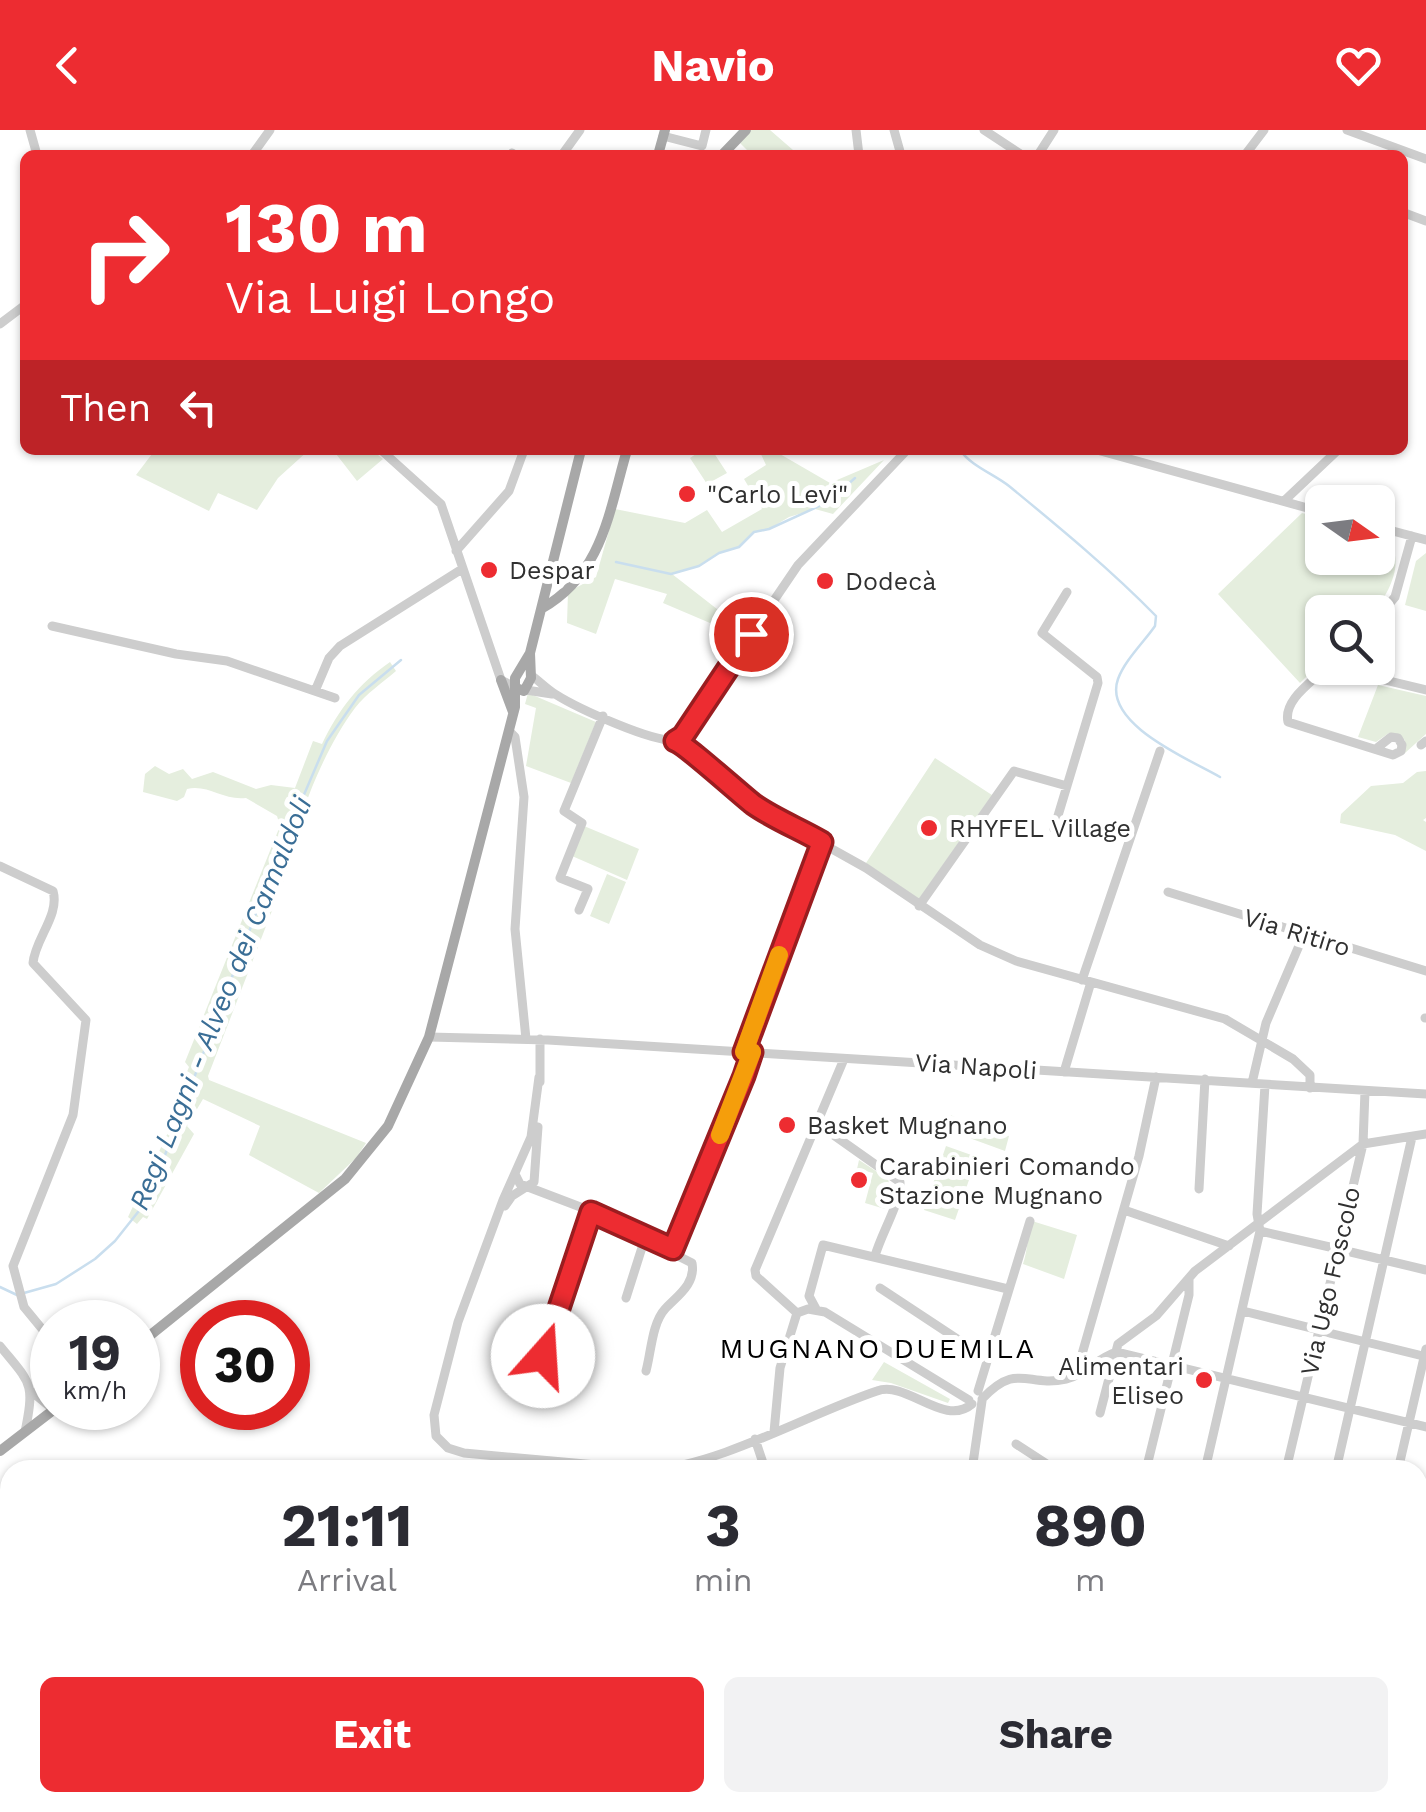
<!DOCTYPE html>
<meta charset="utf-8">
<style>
:root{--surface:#fff;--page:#f2f2f3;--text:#2b2b33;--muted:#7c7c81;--accent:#ed2c31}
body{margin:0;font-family:"Work Sans",sans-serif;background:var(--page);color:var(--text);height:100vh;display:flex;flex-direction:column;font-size:38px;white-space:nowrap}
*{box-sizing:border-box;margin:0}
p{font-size:32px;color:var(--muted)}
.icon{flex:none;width:55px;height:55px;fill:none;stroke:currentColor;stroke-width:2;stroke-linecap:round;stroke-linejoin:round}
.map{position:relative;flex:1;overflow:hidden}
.sheet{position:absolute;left:0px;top:1330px;width:1428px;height:352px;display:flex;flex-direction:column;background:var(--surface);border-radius:30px 30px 0 0;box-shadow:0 2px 8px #0004}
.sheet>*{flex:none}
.banner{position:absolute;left:20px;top:20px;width:1388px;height:305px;border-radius:15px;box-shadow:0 2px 8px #0004;background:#ed2c31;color:#fff;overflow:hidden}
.needle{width:65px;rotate:104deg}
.buttons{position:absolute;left:1305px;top:355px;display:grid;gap:20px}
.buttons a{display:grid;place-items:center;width:90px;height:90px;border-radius:15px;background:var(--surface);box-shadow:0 2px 8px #0004;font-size:50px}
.speed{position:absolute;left:30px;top:1170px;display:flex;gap:20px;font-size:50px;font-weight:700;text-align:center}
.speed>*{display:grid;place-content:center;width:130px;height:130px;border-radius:50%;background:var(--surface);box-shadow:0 2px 8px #0004;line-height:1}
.speed small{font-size:25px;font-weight:400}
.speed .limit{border:15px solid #d22;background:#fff;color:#111}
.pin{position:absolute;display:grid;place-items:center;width:85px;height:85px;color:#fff;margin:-42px;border:5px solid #fff;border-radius:50%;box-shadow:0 2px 10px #0007}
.me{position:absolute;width:110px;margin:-55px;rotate:19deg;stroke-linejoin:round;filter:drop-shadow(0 0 8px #0008)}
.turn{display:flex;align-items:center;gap:35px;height:210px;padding:0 40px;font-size:45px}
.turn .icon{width:130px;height:130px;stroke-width:2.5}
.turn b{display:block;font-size:70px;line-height:85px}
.then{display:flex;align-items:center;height:95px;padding:0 40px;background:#0003;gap:20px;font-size:38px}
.eta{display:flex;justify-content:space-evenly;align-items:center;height:170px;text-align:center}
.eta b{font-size:60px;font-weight:700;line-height:70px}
.action{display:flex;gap:20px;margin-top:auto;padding:20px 40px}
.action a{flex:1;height:115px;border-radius:15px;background:var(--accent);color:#fff;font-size:40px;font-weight:700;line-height:115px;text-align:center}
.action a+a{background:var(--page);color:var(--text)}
header{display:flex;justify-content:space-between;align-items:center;height:130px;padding:0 40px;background:var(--accent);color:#fff;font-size:45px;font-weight:700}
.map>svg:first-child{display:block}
</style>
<header><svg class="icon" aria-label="back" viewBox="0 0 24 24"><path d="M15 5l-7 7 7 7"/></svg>Navio<svg class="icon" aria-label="heart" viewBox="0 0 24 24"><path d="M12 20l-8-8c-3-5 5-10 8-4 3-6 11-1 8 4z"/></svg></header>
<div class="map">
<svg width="1426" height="1682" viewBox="0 0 1426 1682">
<rect width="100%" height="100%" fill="#fff"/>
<path fill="#e5eede" d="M751 0H770L793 20 788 25H752L740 13Z
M155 320H224L236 324 240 320H309L278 348 257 380 218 363 209 381 136 345Z
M333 320H372L383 329 357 351Z
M702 320H712L727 343 707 354 690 328Z
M759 320H773L830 353 884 330 833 384 815 379 789 387 769 399 754 403 740 417 719 423 699 436 672 444 744 500 738 506 713 489 710 493 663 473 667 464 615 449 596 504 567 493 568 462 596 447 615 379 685 393 707 380 722 402 762 379 744 349 766 335Z
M1302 383 1322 388V428H1378V405C1411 419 1391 464 1372 482H1322V531L1300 553 1218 464Z
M1426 423V481L1405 475 1416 431Z
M390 532 396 541C382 553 367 563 355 578 327 615 297 684 292 729L208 946 209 950 366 1013 356 1028 319 1063 249 1025 260 996 203 969 187 996 194 1004 147 1089 143 1087 137 1094 128 1087 172 994 166 991 189 937 185 932 280 696 277 686 246 668C224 671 208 654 187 659L184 667 177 671 143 662 145 644 155 636 169 644 183 639 192 649 213 642 256 659 271 655 295 658 313 611 322 614C339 579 358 554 390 532Z
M1378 555 1426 566V604L1405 623V610L1389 603 1376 612 1358 607Z
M528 563 596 592 571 653 526 636 536 578 525 574Z
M935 628 992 665 919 769 866 733Z
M1426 641V688L1423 690 1426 692V721L1395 705 1340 693 1341 684 1371 656 1403 653 1417 642Z
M584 696 639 719 627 750 572 726Z
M607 744 626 752 609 794 590 786Z
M950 985 1009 1006 1005 1021 942 998Z
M946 1016 977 1027 955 1090 924 1080Z
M859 1030 888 1049 893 1068 885 1079 865 1073 873 1043 857 1039Z
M1032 1091 1077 1105 1064 1149 1023 1134C1028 1119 1027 1107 1032 1091Z
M884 1232 950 1269 948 1273 891 1253 872 1250Z
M1426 1506V1635L1418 1647V1508Z"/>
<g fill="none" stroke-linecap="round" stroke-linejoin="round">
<path stroke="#c9deee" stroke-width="2.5" d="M960 320C971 336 994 344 1009 356 1059 397 1111 440 1156 486L1155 496C1144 512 1125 530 1118 549 1102 594 1191 630 1220 647
M616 432 671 444 699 436 719 423 739 417 754 402 769 399 828 372 855 348
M0 1157 17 1165
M24 1163 56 1154 95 1129 115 1111 142 1077 165 1025 276 730 327 611 359 565 401 530"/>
<path stroke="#cdcdcd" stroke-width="9" d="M30 0 37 25
M856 0 859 25
M894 0 901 25
M984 0 1022 25
M1347 0 1426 29
M663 6 702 16 706 0
M512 23 515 25
M252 25 270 0
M562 25 580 0
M1038 25 1054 0
M1245 25 1264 0
M1402 82 1426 91
M0 194 25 175
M381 320 441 374 501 550 515 557
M1097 320 1322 382
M1284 371 1338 320
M1378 397 1426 410
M456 421 509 361 524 320
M1378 487 1395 467 1412 406
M52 496 176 524 227 531 335 568
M1326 538C1312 552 1283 570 1288 592L1393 625 1401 621 1402 615 1398 608 1391 607 1377 618
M1335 538 1426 560
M531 545C539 551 547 559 555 564 577 578 657 615 679 610L798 435 907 320
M526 560 552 564
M315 561 329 528 340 516 462 439
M509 601 515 607 524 667 515 799 526 909
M675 611 684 614 693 627 755 676 866 738 980 815 1016 831 1225 889 1293 929 1310 945V958
M1421 615 1426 611
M1054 699 1098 553 1097 547 1042 503 1067 462
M0 736 53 761C60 785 35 809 33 833L86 890 73 985 13 1136 24 1177 52 1211
M1168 762 1426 841
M919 776 1014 641 1067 656
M579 780 588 759 560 748 582 693 564 681 603 586
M1082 850 1160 621
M1425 888H1426
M429 907 548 910 1426 964
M743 922 822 711
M1064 942 1091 852
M539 947 531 1007 503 1070 458 1192 434 1285 436 1306 448 1318 464 1323 652 1340
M540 952V909
M1252 953 1266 893 1304 804
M818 994 900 1052C901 1072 881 1104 875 1126
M515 1044 520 1054 583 1078 692 1133C696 1154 677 1166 665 1179 652 1193 651 1223 646 1241
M1199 1059 1205 949
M505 1076 512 1066 534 1052 538 997
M1124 1080 1229 1116
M1260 1101 1334 1118
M1338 1119 1426 1140
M671 1121 752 922
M880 1158 986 1228
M626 1168 645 1108
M816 1179 809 1166 823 1115 1008 1159
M1243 1181 1319 1200
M797 1183 756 1146 755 1140 844 929
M797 1183 808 1179 825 1182 969 1270
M1321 1201 1419 1225
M0 1216C31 1254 35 1252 25 1302
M1117 1222 1426 1297
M543 1226 591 1082
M1076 1245 1139 1026 1156 947
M39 1257 52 1277
M978 1261 1030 1091
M32 1262 54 1280
M982 1269C1018 1231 1027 1258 1066 1249 1085 1245 1098 1227 1117 1222
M1100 1283 1118 1214 1156 1186 1195 1141 1363 1014 1426 1004
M774 1302 780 1238 797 1183
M755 1309 765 1339
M1016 1314 1056 1340
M651 1340C723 1334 808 1284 877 1261 907 1250 944 1298 972 1274
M698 1340 708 1337 895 1340
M972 1340 982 1271
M1146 1340 1189 1165V1148
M1205 1340 1260 1101 1257 1084 1265 955
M1286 1340 1363 1014 1365 961
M1336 1340 1412 1007
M1398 1340 1426 1219
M1422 1455 1426 1437
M1418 1501 1426 1500
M1045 1672 1047 1682
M955 1675 956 1672
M1257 1682 1263 1672"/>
<path stroke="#a8a8a8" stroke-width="10" d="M658 25 665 0
M722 25 746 0
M541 479C603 444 609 381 627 320
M501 550 513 582
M516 558 524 561 531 548 530 523 581 320
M138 1215 345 1049 388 996 429 907 515 577V548L530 523
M0 1321 56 1278"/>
</g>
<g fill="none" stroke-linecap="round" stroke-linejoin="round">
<g stroke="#9a1d20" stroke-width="25">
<path id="route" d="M543 1226 591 1082 673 1119 744 946 752 922H744L822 712C800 699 774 689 753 674 739 663 685 614 675 611L683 606 751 504"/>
</g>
<use href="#route" stroke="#ed2c31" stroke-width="18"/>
<path stroke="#f59e0b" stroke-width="18" d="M720 1005 752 922H744L779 825"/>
</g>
<g fill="#ed2c31" stroke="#fff" stroke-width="4">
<circle cx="687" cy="364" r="10"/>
<circle cx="489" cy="440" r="10"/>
<circle cx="825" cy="451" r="10"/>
<circle cx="929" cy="698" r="10"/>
<circle cx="787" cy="995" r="10"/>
<circle cx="859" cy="1050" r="10"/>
<circle cx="1204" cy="1250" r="10"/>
</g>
<g text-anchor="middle" stroke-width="10" stroke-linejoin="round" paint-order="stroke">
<g font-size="25" fill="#303030" stroke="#fff" text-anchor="start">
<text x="707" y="373">"Carlo Levi"</text>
<text x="509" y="449">Despar</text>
<text x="845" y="460">Dodecà</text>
<text x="949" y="707">RHYFEL Village</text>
<text x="807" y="1004">Basket Mugnano</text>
<text x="879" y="1045">Carabinieri Comando<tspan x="879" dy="29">Stazione Mugnano</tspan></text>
<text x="1184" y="1245" text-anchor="end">Alimentari<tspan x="1184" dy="29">Eliseo</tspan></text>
</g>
<g font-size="25" fill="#303030" stroke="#fff">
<text transform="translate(1297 802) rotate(17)" y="9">Via Ritiro</text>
<text transform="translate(976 936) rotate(4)" y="9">Via Napoli</text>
<text transform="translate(1330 1151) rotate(-77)" y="9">Via Ugo Foscolo</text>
</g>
<g font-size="28" font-style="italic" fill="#3a6e96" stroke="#fff">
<text transform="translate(220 873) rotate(-68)" y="10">Regi Lagni - Alveo dei Camaldoli</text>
</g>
<g font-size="28" letter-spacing="2.5" fill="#000" stroke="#fff">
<text x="878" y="1228">MUGNANO DUEMILA</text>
</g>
</g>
</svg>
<div class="buttons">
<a><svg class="needle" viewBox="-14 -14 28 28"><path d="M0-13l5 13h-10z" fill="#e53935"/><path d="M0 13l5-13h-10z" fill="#7c7c81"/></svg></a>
<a><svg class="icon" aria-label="search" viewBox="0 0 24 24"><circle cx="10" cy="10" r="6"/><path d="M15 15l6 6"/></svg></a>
</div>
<div class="speed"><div>19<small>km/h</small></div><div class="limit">30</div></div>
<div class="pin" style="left:751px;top:504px;background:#d93025"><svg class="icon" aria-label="arrive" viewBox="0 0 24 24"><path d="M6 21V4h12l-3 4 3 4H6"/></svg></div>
<svg class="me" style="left:543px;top:1226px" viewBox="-20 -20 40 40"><circle r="19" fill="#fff"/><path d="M0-13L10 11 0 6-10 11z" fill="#ed2c31"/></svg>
<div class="banner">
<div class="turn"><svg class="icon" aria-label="right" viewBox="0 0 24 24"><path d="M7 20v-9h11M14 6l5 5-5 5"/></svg><div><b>130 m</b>Via Luigi Longo</div></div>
<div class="then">Then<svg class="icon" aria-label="left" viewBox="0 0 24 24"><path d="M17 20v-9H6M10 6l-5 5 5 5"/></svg></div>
</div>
<section class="sheet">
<div class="eta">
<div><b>21:11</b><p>Arrival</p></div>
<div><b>3</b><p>min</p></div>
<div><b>890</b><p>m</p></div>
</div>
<div class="action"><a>Exit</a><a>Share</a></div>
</section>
</div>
